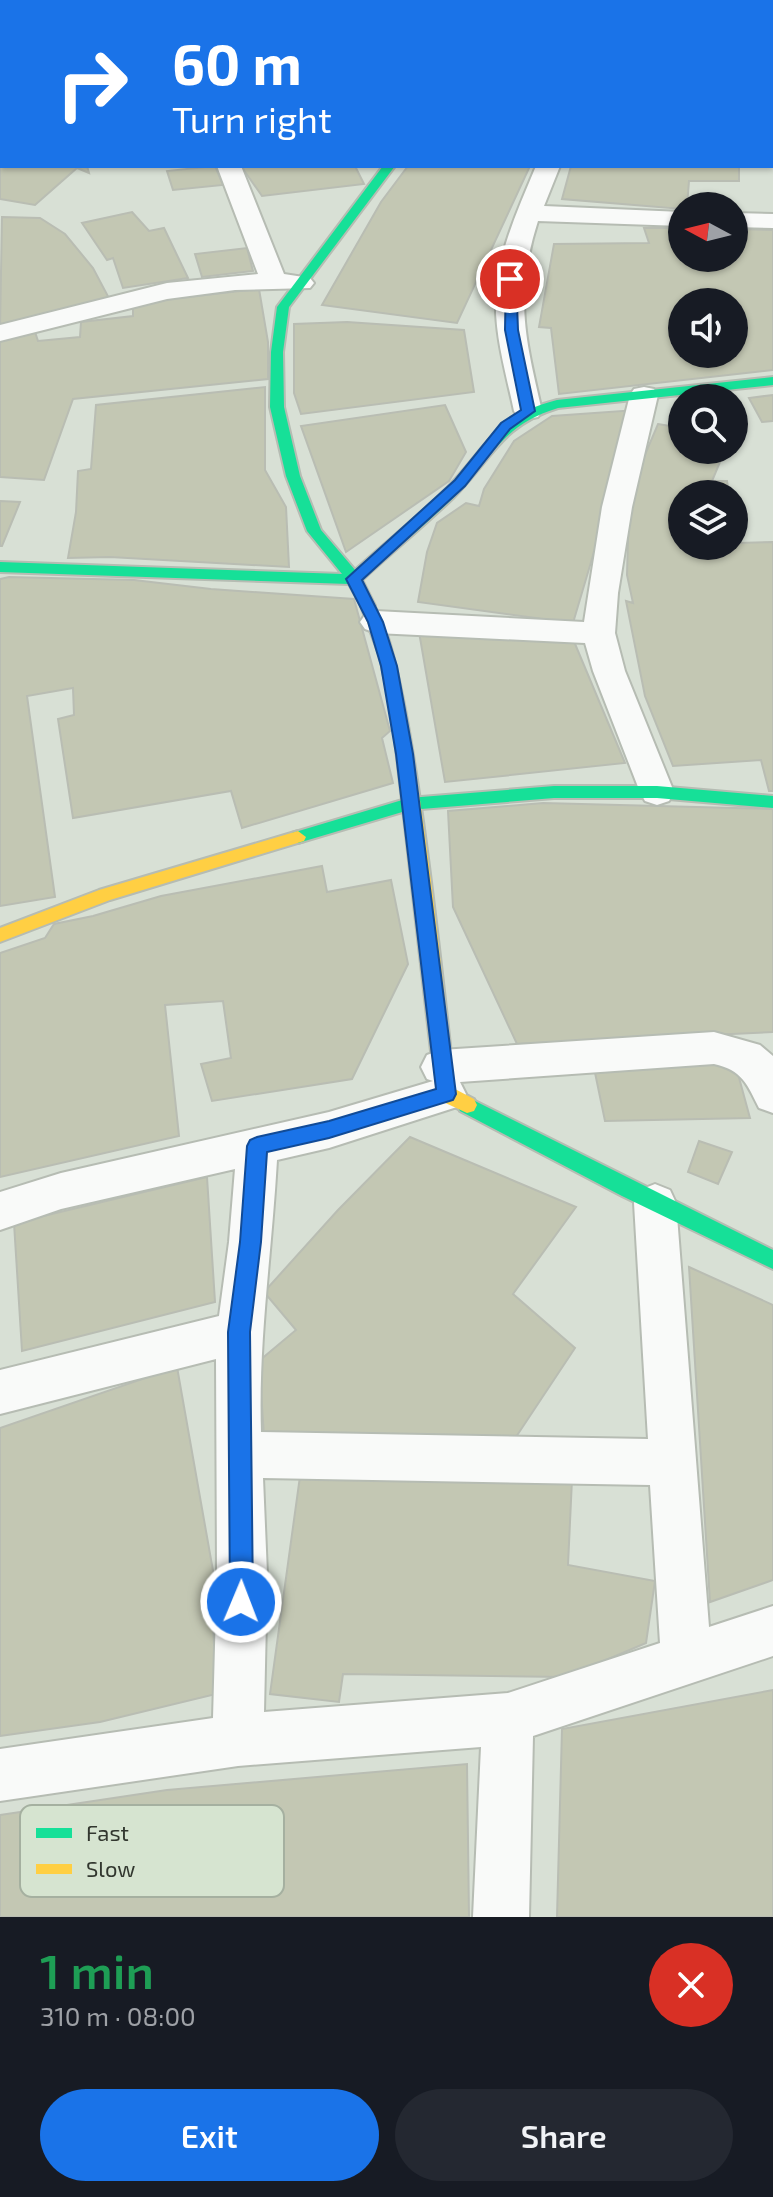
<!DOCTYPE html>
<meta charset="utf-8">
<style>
:root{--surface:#171b24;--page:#242831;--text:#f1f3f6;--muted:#9ea1a6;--accent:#1a73e8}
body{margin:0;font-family:"Exo 2",sans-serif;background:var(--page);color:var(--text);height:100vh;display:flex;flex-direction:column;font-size:30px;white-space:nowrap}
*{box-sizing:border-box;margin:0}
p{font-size:26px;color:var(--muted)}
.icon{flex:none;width:44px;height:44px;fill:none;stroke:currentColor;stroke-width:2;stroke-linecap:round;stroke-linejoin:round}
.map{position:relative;height:1917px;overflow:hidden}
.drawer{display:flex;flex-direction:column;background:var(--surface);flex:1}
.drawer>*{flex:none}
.guide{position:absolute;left:0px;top:0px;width:774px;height:168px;box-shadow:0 2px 6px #0004;background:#1a73e8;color:#fff;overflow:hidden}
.needle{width:52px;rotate:277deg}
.fabs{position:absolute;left:668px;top:192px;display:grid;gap:16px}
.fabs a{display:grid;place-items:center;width:80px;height:80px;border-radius:50%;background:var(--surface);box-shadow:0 2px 6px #0004;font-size:40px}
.pin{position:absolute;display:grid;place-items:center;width:68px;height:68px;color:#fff;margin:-34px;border:4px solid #fff;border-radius:50%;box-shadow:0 2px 8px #0007}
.me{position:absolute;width:88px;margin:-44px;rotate:1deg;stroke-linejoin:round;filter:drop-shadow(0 0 6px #0008)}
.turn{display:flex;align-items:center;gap:28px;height:168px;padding:0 40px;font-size:36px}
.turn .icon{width:104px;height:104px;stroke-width:2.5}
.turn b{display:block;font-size:56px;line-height:68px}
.round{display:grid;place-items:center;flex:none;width:84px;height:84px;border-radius:42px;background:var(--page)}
.overview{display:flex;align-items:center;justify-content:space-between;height:136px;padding:0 40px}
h1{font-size:48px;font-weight:600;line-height:60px;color:#1e9e55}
.button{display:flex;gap:16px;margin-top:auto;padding:16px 40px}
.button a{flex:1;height:92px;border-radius:48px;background:var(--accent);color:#fff;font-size:32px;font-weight:600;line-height:92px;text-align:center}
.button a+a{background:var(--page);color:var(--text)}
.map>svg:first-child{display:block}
</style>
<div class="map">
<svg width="773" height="1917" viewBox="0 0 773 1917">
<rect width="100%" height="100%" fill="#d8e0d5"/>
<path fill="#c3c7b3" stroke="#b9bdb3" stroke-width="2" fill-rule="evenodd" d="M124 0H209V2H122Z
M0 166H87L89 173 77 168 35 205 0 199Z
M215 166 223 185 173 190 167 171Z
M241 166H355L364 184 262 196Z
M408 166H530L457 323 322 305 381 202Z
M571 166H739V181H689L687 206H682V209L562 199Z
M132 212 149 231 164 228 188 278 123 288 113 258 107 260 82 223Z
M2 217 40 218 65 234 93 268 111 302 0 328Z
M644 228H682V258H734V229L773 230V370L559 394 551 328 539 327 554 244 649 243ZM682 302H734V354H682Z
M247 248 253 271 202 277 195 254Z
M259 289 268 342V379L73 399 44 480 0 477V338L35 332 38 341 80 337 81 322 133 316V303Z
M347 322 464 330 474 392 301 414 294 393V324Z
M265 387V470L286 507 289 567 110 557 68 558 76 512 78 471 91 469 96 405Z
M773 395V421L762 422 749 398Z
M445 405 466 452 449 481 346 552 301 426Z
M636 410 573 623 418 602 427 552 437 523 466 503 479 506 484 489 514 441 552 416Z
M658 424 682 428V450H725L712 481H727L729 494H682V546H734V522L738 543 773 542V791H769L761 760 673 766 645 696 626 601 633 603 627 575 629 507 641 464Z
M0 501 20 502 2 546H0Z
M9 577 134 580 211 589 354 599 390 731 382 738 393 783 242 828 231 791 73 818 58 719 74 715 73 688 27 696 55 897 0 906V579Z
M419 632 573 639 625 763 445 782Z
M543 803 773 809V1032L517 1044 453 907 448 811Z
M322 866 327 892 391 880 408 964 352 1079 212 1101 201 1064 231 1058 223 1001 165 1005 179 1136 0 1177V953L45 938 54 924 93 916 161 896Z
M735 1063 750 1118 605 1121 594 1068Z
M410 1137 576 1207 513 1294 575 1348 508 1449 264 1436 259 1361 296 1330 264 1292 338 1210Z
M699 1141 732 1152 718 1184 688 1172Z
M207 1177 215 1302 22 1351 14 1223Z
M689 1267 773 1305V1580L710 1602Z
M177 1367 221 1616 213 1621 216 1694 100 1722 0 1736V1428Z
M301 1469 572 1479 568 1565 655 1581 646 1643 566 1677 343 1674 339 1702 270 1694Z
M773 1690V1917H557L562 1729Z
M467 1764 469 1917H0V1815L167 1790Z"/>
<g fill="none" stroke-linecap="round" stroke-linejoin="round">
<g stroke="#b6bcb3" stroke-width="4">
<path id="street" d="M214 0H234V2H214Z
M647 0H668L669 2H648Z
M0 61H2V75H0Z
M772 116H773V130H772Z
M0 144H2V158H0Z
M217 166H241L284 274 310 278 314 283 310 288 235 290 167 299 0 341V325L167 283 258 274Z
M536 166H560L544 206 682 212V226L538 221C514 296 525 337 542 411L538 417 528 419 518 417 514 411C506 373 494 334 496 295 499 249 519 207 536 166Z
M734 213 773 214V228L734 227Z
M644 387 654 389 658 395 632 507 618 593 615 633 625 671 674 792 669 801 657 805 645 801 640 792 593 671 585 643 376 633 365 629 360 622 365 615 376 611 584 622 602 507 630 395 634 389Z
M714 1032 760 1045 773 1056V1113L759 1108C747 1084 742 1070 714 1064L460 1082 466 1094 460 1106 329 1148 277 1160C272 1251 258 1341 261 1432L648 1439 634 1203 640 1190 655 1184 670 1190 676 1203 709 1627 773 1606V1656L533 1736 529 1917H473L481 1747 238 1766 0 1801V1749L213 1718 217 1574 216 1359 0 1414V1370L219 1316 229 1242 235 1169 61 1209 0 1230V1192L61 1173 329 1112 433 1081 427 1079 421 1067 427 1055 441 1050ZM263 1478 650 1485 660 1643 508 1693 264 1712 267 1574Z"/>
</g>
<g stroke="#b6bcb3" stroke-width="4">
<path id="fast" d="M383 166H395L289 307 283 352 284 407 300 476 321 530 355 570C384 544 415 519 444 491 488 448 491 417 557 400L773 377V385L558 408C501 425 492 459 453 498 424 526 392 552 362 580L375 606 368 611 363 609 349 584 0 572V562L342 574 307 531 286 476 270 407 271 352 277 307Z
M554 786H657L773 796V808L657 798H554L409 810 298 843 290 837 292 833 409 798Z
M467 1097 773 1250V1269L622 1196 460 1111 457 1105 460 1099Z"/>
</g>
<g stroke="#b6bcb3" stroke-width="4">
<path id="slow" d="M368 601C409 615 447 1028 455 1089L474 1099 477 1105 474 1111 467 1113 439 1100 436 1094 392 714 380 657 361 606Z
M298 831 306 837 304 841 110 900 0 942V928L99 890Z"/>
</g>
<use href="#street" fill="#f9faf9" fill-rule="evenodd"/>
<use href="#fast" fill="#16e098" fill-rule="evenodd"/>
<use href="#slow" fill="#ffcf43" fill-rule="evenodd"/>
</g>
<path fill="#1a73e8" stroke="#114b97" stroke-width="2" d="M506 277 516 279 518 330 535 411 510 429 465 486 362 580 383 622 397 666 413 754 456 1094 453 1100 329 1138 267 1152 261 1242 250 1332 253 1602 250 1610 241 1614 233 1610 230 1602 228 1332 240 1242 247 1146 250 1140 257 1137 329 1121 436 1089 396 754 381 666 368 622 346 579 455 480 501 423 521 410 505 330Z"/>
<rect x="20" y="1805" width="264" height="92" rx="12" fill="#d6e4d0" stroke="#a5b0a0" stroke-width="2"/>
<rect x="36" y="1828" width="36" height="10" fill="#16e098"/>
<rect x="36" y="1864" width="36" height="10" fill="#ffcf43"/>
<g font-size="22" fill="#32372f">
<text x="86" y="1841">Fast</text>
<text x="86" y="1877">Slow</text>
</g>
</svg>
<div class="fabs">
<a><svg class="needle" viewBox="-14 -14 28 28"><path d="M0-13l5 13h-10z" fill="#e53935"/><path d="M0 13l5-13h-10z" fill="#9ea1a6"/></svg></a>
<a><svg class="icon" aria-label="sound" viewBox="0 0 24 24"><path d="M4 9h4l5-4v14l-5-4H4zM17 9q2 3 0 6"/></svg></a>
<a><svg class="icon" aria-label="search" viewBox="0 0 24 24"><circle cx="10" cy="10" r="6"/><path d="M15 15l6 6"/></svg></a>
<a><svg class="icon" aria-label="layers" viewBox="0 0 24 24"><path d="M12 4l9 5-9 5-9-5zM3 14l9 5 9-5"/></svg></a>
</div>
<div class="pin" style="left:510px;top:279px;background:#d93025"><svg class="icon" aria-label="arrive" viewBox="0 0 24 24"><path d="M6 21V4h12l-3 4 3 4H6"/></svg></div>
<svg class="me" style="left:241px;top:1602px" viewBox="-20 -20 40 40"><circle r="17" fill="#1a73e8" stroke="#fff" stroke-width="3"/><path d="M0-11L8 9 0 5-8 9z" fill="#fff"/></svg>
<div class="guide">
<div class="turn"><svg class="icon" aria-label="right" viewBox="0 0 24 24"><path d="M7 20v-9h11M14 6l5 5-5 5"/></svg><div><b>60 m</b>Turn right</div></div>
</div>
</div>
<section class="drawer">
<div class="overview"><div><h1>1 min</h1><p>310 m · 08:00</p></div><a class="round" style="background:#d93025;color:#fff"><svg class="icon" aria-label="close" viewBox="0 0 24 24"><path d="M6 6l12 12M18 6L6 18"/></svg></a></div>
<div class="button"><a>Exit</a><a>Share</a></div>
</section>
